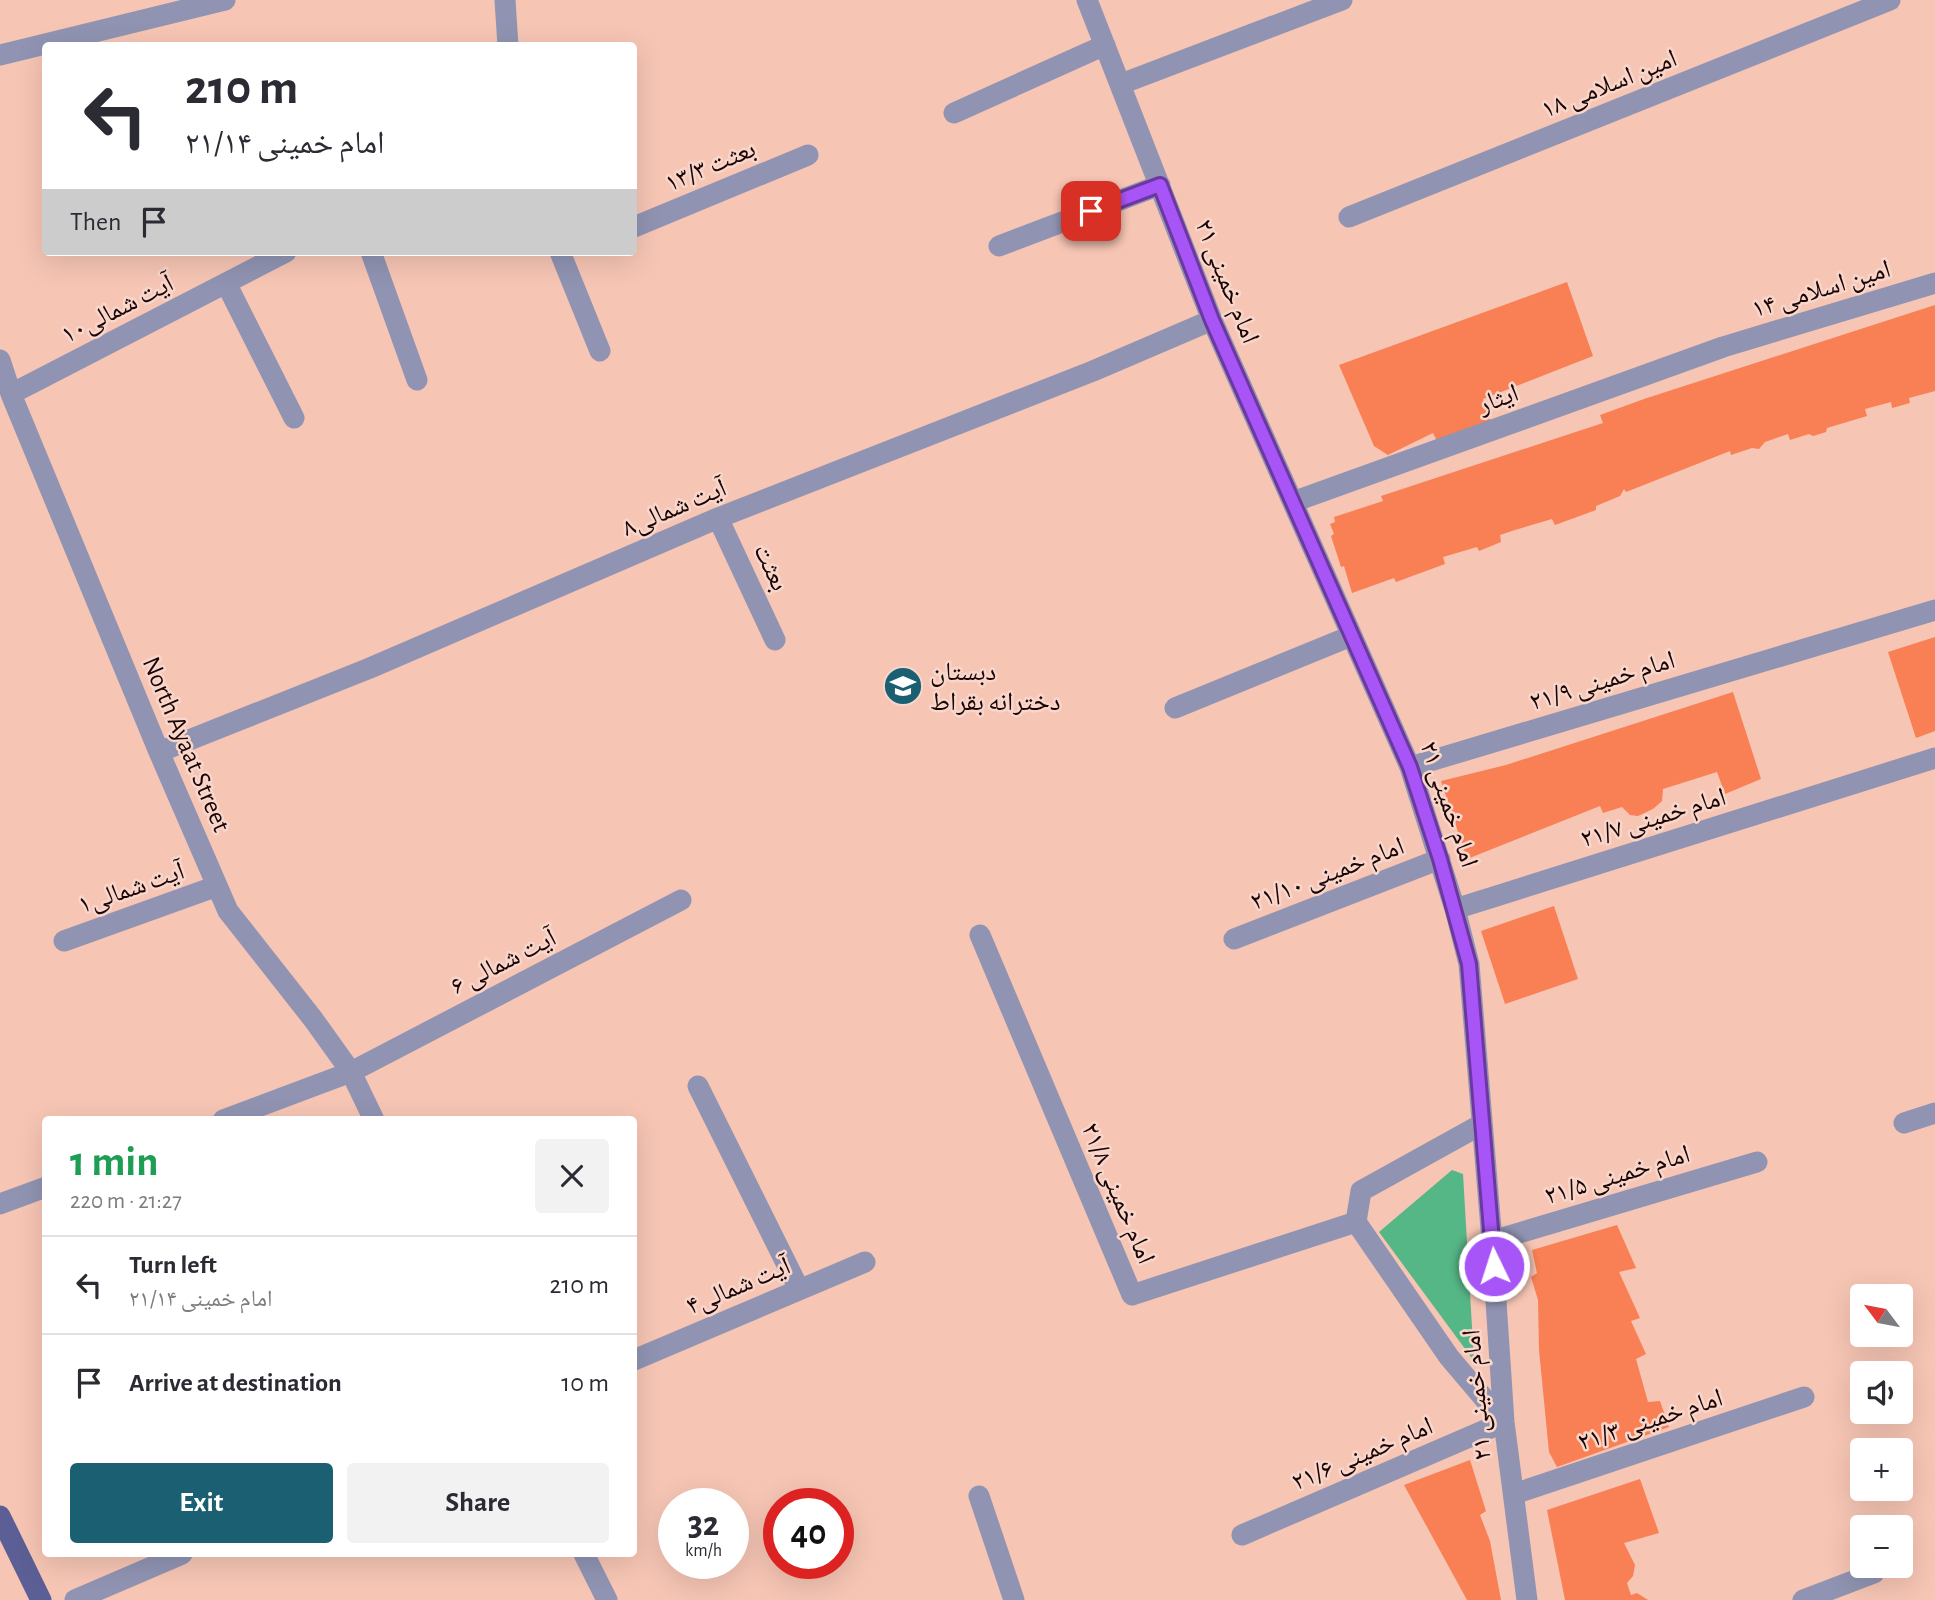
<!DOCTYPE html>
<meta charset="utf-8">
<style>
:root{--surface:#fff;--page:#f2f2f3;--text:#2b2b33;--muted:#7c7c81;--line:#e1e1e2;--accent:#1b6072}
body{margin:0;font-family:"Alegreya Sans","Noto Naskh Arabic",sans-serif;background:var(--page);color:var(--text);height:100vh;display:flex;flex-direction:column;font-size:26px;white-space:nowrap}
*{box-sizing:border-box;margin:0}
p{font-size:23px;color:var(--muted)}
.icon{flex:none;width:38px;height:38px;fill:none;stroke:currentColor;stroke-width:2;stroke-linecap:round;stroke-linejoin:round}
.map{position:relative;flex:1;overflow:hidden}
.sheet{position:absolute;left:42px;top:1116px;width:595px;height:441px;display:flex;flex-direction:column;background:var(--surface);border-radius:7px;box-shadow:0 7px 28px #0002}
.sheet>*{flex:none}
.guide{position:absolute;left:42px;top:42px;width:595px;height:214px;border-radius:7px;box-shadow:0 7px 28px #0002;background:#fff;color:var(--text);overflow:hidden}
.needle{width:46px;rotate:302deg}
.fabs{position:absolute;left:1850px;top:1284px;display:grid;gap:14px}
.fabs a{display:grid;place-items:center;width:63px;height:63px;border-radius:7px;background:var(--surface);box-shadow:0 7px 28px #0002;font-size:35px}
.speed{position:absolute;left:658px;top:1488px;display:flex;gap:14px;font-size:35px;font-weight:700;text-align:center}
.speed>*{display:grid;place-content:center;width:91px;height:91px;border-radius:50%;background:var(--surface);box-shadow:0 7px 28px #0002;line-height:1}
.speed small{font-size:18px;font-weight:400}
.speed .limit{border:10px solid #d22;background:#fff;color:#111}
.pin{position:absolute;display:grid;place-items:center;width:60px;height:60px;color:#fff;margin:-30px;border-radius:14px;box-shadow:0 4px 10px #0006}
.me{position:absolute;width:77px;margin:-38px;rotate:356deg;stroke-linejoin:round;filter:drop-shadow(0 0 5px #0008)}
.turn{display:flex;align-items:center;gap:24px;height:147px;padding:0 28px;font-size:32px}
.turn .icon{width:91px;height:91px;stroke-width:2.5}
.turn b{display:block;font-size:49px;line-height:60px}
.then{display:flex;align-items:center;height:66px;padding:0 28px;background:#0003;gap:14px;font-size:26px}
.round{display:grid;place-items:center;flex:none;width:74px;height:74px;border-radius:7px;background:var(--page)}
.overview{display:flex;align-items:center;justify-content:space-between;height:119px;padding:0 28px}
h1{font-size:42px;font-weight:700;line-height:52px;color:#1e9e55}
.action{display:flex;gap:14px;margin-top:auto;padding:14px 28px}
.action a{flex:1;height:80px;border-radius:7px;background:var(--accent);color:#fff;font-size:28px;font-weight:700;line-height:80px;text-align:center}
.action a+a{background:var(--page);color:var(--text)}
ul{padding:0;list-style:none}
li{display:flex;align-items:center;gap:21px;height:98px;padding:0 28px;border-top:2px solid var(--line)}
li div{flex:1}
li b{display:block;font-size:26px}
li em{font-style:normal}
.map>svg:first-child{display:block}
</style>
<div class="map">
<svg width="1935" height="1600" viewBox="0 0 1935 1600">
<rect width="100%" height="100%" fill="#f6c5b4"/>
<path fill="#55b686" d="M1452 1170 1463 1174 1474 1361 1379 1232Z"/>
<path fill="#f97f54" d="M1567 282 1593 356 1483 399 1491 422 1437 441 1433 433 1388 455 1374 446 1339 365Z
M1935 305V391L1909 398 1910 403 1892 408 1891 402 1865 409 1867 416 1827 428 1826 432 1813 436 1809 434 1790 440 1788 434 1765 442 1759 449 1752 448 1731 455 1730 451 1626 492 1624 489 1620 496 1596 506V510L1555 525 1552 519 1515 530 1500 535 1501 542 1479 551 1477 547 1443 557 1445 564 1396 582 1394 578 1352 593 1344 566 1341 567 1331 536 1334 534 1330 524 1335 522 1334 517 1383 501 1381 496 1603 423 1600 415 1644 399Z
M1935 637V731L1916 738 1888 652Z
M1733 692 1761 779 1725 794 1717 772 1663 789 1662 801 1653 809 1638 816 1630 815 1622 807 1603 813 1600 806 1467 859 1441 781 1506 765Z
M1554 906 1578 979 1505 1004 1481 931Z
M1617 1225 1636 1268 1619 1272 1640 1318 1631 1321 1646 1354 1636 1359 1648 1402 1660 1401 1669 1427 1557 1467 1549 1452 1539 1350 1538 1300 1531 1277 1537 1273 1532 1250Z
M1470 1460 1486 1511 1480 1515 1490 1541 1501 1600H1467L1404 1485Z
M1640 1479 1659 1533 1624 1543 1635 1565 1633 1576 1627 1583 1631 1595 1637 1593 1648 1600H1565L1547 1510Z"/>
<g fill="none" stroke-linecap="round" stroke-linejoin="round">
<path stroke="#9094b2" stroke-width="21" d="M505 0 508 46
M1087 0 1212 320 1410 767 1455 909 1469 964 1492 1241 1504 1422 1527 1600
M0 55 225 0
M1121 84 1342 0
M954 113 1105 45
M1349 217 1890 0
M634 227 808 155
M999 246 1160 185
M371 252 417 380
M560 252 600 351
M226 283 294 418
M0 360 11 394 159 752 228 911 313 1019 351 1072 374 1120
M11 394 286 252
M1293 502 1723 347 1935 283
M718 518 775 640
M1175 708 1351 636
M159 752 370 668 718 518 1093 371 1212 320
M1410 767 1935 610
M1455 909 1935 758
M980 935 1132 1295 1356 1222
M1234 939 1440 859
M64 941 217 886
M698 1086 799 1289
M223 1120 351 1072 681 900
M1904 1123 1935 1113
M1482 1124 1361 1191 1356 1222 1449 1357 1504 1422
M0 1204 46 1187
M1492 1241 1757 1162
M634 1360 865 1262
M1514 1494 1804 1397
M979 1496 1014 1600
M1242 1535 1504 1422
M584 1554 607 1600
M75 1600 182 1554
M1803 1600 1874 1573"/>
<path stroke="#5b5f95" stroke-width="21" d="M0 1516 41 1600"/>
</g>
<g fill="none" stroke-linecap="round" stroke-linejoin="round">
<g stroke="#6d37a1" stroke-width="18">
<path id="route" d="M1091 211 1160 185 1212 320 1410 767 1440 859 1469 964 1494 1266"/>
</g>
<use href="#route" stroke="#a855f7" stroke-width="12"/>
</g>
<defs>
<g id="school-disc" transform="scale(2.0125)"><circle r="9.5" fill="#1b6072" stroke="#f7d6cb"/><path d="M0-5L7-2L0 1L-7-2ZM-4 1L0 2.5L4 1V4Q0 6-4 4Z" fill="#fff"/></g>
</defs>
<g fill-rule="evenodd">
<use href="#school-disc" x="903" y="686"/>
</g>
<g text-anchor="middle" stroke-width="5" stroke-linejoin="round" paint-order="stroke">
<g font-size="26" fill="#1c0300" stroke="#f7d6cb">
<text transform="translate(1609 83) rotate(-22)" y="9">امین اسلامی ۱۸</text>
<text transform="translate(710 165) rotate(-23)" y="9">بعثت ۱۳/۳</text>
<text transform="translate(1228 281) rotate(68)" y="9">امام خمینی ۲۱</text>
<text transform="translate(1821 288) rotate(-17)" y="9">امین اسلامی ۱۴</text>
<text transform="translate(117 308) rotate(-27)" y="9">آیت شمالی۱۰</text>
<text transform="translate(1498 398) rotate(-20)" y="9">ایثار</text>
<text transform="translate(674 507) rotate(-23)" y="9">آیت شمالی۸</text>
<text transform="translate(772 567) rotate(65)" y="9">بعثت</text>
<text transform="translate(1602 680) rotate(-17)" y="9">امام خمینی ۲۱/۹</text>
<text transform="translate(187 744) rotate(67)" y="9">North Ayaat Street</text>
<text transform="translate(1450 804) rotate(71)" y="9">امام خمینی ۲۱</text>
<text transform="translate(1653 817) rotate(-17)" y="9">امام خمینی ۲۱/۷</text>
<text transform="translate(1327 873) rotate(-21)" y="9">امام خمینی ۲۱/۱۰</text>
<text transform="translate(131 887) rotate(-19)" y="9">آیت شمالی۱</text>
<text transform="translate(503 961) rotate(-27)" y="9">آیت شمالی ۶</text>
<text transform="translate(1617 1174) rotate(-17)" y="9">امام خمینی ۲۱/۵</text>
<text transform="translate(1119 1193) rotate(67)" y="9">امام خمینی ۲۱/۸</text>
<text transform="translate(738 1285) rotate(-23)" y="9">آیت شمالی۴</text>
<text transform="translate(1476 1395) rotate(-95)" y="9">امام خمینی ۲۱</text>
<text transform="translate(1650 1419) rotate(-18)" y="9">امام خمینی ۲۱/۳</text>
<text transform="translate(1362 1453) rotate(-23)" y="9">امام خمینی ۲۱/۶</text>
</g>
<g font-size="26" fill="#1c0300" stroke="#f7d6cb" text-anchor="start">
<text x="930" y="680">دبستان<tspan x="930" dy="30">دخترانه بقراط</tspan></text>
</g>
</g>
</svg>
<div class="fabs">
<a><svg class="needle" viewBox="-14 -14 28 28"><path d="M0-13l5 13h-10z" fill="#e53935"/><path d="M0 13l5-13h-10z" fill="#7c7c81"/></svg></a>
<a><svg class="icon" aria-label="sound" viewBox="0 0 24 24"><path d="M4 9h4l5-4v14l-5-4H4zM17 9q2 3 0 6"/></svg></a>
<a>+</a>
<a>−</a>
</div>
<div class="speed"><div>32<small>km/h</small></div><div class="limit">40</div></div>
<div class="pin" style="left:1091px;top:211px;background:#d93025"><svg class="icon" aria-label="arrive" viewBox="0 0 24 24"><path d="M6 21V4h12l-3 4 3 4H6"/></svg></div>
<svg class="me" style="left:1494px;top:1266px" viewBox="-20 -20 40 40"><circle r="17" fill="#a855f7" stroke="#fff" stroke-width="3"/><path d="M0-11L8 9 0 5-8 9z" fill="#fff"/></svg>
<div class="guide">
<div class="turn"><svg class="icon" aria-label="left" viewBox="0 0 24 24"><path d="M17 20v-9H6M10 6l-5 5 5 5"/></svg><div><b>210 m</b>امام خمینی ۲۱/۱۴</div></div>
<div class="then">Then<svg class="icon" aria-label="arrive" viewBox="0 0 24 24"><path d="M6 21V4h12l-3 4 3 4H6"/></svg></div>
</div>
<section class="sheet">
<div class="overview"><div><h1>1 min</h1><p>220 m · 21:27</p></div><a class="round"><svg class="icon" aria-label="close" viewBox="0 0 24 24"><path d="M6 6l12 12M18 6L6 18"/></svg></a></div>
<ul>
<li><svg class="icon" aria-label="left" viewBox="0 0 24 24"><path d="M17 20v-9H6M10 6l-5 5 5 5"/></svg><div><b>Turn left</b><p>امام خمینی ۲۱/۱۴</p></div><em>210 m</em></li>
<li><svg class="icon" aria-label="arrive" viewBox="0 0 24 24"><path d="M6 21V4h12l-3 4 3 4H6"/></svg><div><b>Arrive at destination</b></div><em>10 m</em></li>
</ul>
<div class="action"><a>Exit</a><a>Share</a></div>
</section>
</div>
